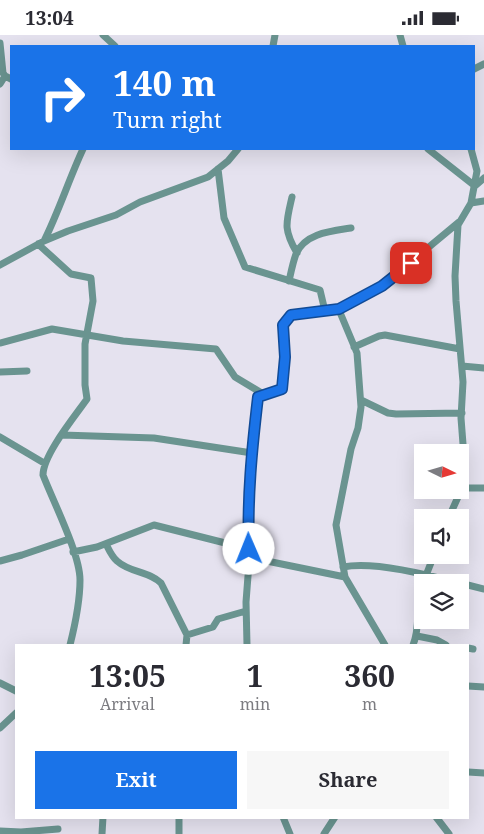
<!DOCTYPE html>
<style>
:root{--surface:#fff;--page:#f7f7f7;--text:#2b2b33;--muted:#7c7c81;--accent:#1a73e8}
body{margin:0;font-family:"Noto Serif",serif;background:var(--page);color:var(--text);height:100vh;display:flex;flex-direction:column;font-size:19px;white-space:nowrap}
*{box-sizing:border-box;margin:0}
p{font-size:16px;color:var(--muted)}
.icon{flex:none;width:28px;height:28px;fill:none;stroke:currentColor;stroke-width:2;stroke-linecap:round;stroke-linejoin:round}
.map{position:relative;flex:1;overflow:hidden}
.drawer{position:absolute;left:15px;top:609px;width:454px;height:175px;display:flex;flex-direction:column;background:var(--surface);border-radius:0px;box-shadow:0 5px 20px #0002}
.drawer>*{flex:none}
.top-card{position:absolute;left:10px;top:10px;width:465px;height:105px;border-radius:0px;box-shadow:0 5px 20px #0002;background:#1a73e8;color:#fff;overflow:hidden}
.needle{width:32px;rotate:95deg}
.buttons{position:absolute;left:414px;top:409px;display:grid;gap:10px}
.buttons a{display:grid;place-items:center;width:55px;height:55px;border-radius:0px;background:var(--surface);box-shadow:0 5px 20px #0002;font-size:25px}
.pin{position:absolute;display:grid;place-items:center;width:42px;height:42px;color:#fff;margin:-21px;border-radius:10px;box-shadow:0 2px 8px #0006}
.me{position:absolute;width:55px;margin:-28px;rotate:359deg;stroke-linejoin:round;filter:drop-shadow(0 0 4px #0008)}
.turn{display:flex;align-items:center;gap:18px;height:105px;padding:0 20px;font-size:22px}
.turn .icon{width:65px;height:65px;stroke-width:2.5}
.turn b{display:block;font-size:35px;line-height:42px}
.eta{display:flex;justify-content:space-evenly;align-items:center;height:85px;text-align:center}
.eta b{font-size:30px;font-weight:700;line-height:35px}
.cta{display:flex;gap:10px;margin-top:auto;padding:10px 20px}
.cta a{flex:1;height:58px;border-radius:0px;background:var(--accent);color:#fff;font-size:20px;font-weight:700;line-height:58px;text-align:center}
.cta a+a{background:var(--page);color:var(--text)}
.status{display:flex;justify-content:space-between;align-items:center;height:35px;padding:0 25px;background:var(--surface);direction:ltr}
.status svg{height:14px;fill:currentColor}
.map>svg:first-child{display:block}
</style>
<div class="status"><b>13:04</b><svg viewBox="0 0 49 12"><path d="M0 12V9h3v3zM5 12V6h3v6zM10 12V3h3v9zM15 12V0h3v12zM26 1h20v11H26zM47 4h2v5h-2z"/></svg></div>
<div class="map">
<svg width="484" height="799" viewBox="0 0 484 799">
<rect width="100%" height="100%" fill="#e5e2ef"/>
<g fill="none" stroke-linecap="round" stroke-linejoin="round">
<path stroke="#6a9490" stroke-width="7" d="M103 0 115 11
M400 0 403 11
M0 8 3 38 5 41 11 44
M273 11 275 0
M474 34 484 29
M0 49 5 41
M428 114 475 151 484 143
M218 134 224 183 245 232 320 255 325 276
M292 162C286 188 283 194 297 218
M471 168 484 166
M44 206C59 176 69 144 83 114
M38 209 71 239 91 243 93 266 85 309V350L87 364C75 381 43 420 43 440 53 466 80 519 80 545 80 566 75 590 70 610
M0 230 44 206 68 196 116 180 140 167 208 142 228 126 238 114
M289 246C291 237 293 227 296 219 305 198 332 196 351 193
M339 275 357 318 361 372 358 393 351 414 336 490 345 542 385 610
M0 308 52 294 123 306 216 314 235 342 265 360
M354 312 379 301 385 300 460 314
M462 331 484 333
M0 337 27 336
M361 365 388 378 396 379 462 378
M62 400 154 403 252 418
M0 402 44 428
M460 444 463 409 461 383 463 347 456 266 455 241 458 190 471 168 477 136 471 114
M460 453H484
M449 482 458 462 459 455
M106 509C109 515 112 522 117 526 130 538 149 536 161 548L187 600 186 610
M73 517 97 512 154 490 249 514 262 525 345 542
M0 526 22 520 69 504
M343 532C372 526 429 540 458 548
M425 543 434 520
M460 548 484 554
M187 600 213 592 218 584 246 576
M417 601 437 605 446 610
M247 610 246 567 249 528 248 472 252 418 258 362 282 355 285 322 283 290 291 280 339 275 382 251 459 187
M413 610C421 591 415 571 422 550
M468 613 473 614
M0 648 16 656
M468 651 484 652
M0 693 16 678
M468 737 484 738
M179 782V799
M283 782 290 799
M436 782 449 799
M0 796 21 797 58 794
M102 799 103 782
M324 799 335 782"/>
</g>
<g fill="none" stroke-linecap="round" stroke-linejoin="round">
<g stroke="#114b97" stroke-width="12">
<path id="route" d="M249 514C247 463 252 413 258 362L282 354 285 322 283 290 291 280 339 274 382 251 411 228"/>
</g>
<use href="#route" stroke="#1a73e8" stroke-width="9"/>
</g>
</svg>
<div class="buttons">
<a><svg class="needle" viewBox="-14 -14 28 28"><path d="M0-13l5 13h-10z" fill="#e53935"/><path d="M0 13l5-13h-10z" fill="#7c7c81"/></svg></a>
<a><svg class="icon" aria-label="sound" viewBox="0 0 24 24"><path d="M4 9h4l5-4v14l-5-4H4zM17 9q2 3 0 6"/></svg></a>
<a><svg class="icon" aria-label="layers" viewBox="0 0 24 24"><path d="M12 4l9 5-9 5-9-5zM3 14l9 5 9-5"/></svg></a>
</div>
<div class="pin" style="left:411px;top:228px;background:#d93025"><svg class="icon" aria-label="arrive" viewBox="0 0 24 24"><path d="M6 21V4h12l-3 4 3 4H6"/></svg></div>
<svg class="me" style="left:249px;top:514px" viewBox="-20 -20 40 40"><circle r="19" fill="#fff"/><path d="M0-13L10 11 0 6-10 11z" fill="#1a73e8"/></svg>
<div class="top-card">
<div class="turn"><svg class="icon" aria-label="right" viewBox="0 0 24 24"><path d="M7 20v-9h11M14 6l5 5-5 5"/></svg><div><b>140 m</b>Turn right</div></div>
</div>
<section class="drawer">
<div class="eta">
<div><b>13:05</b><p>Arrival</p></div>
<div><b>1</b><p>min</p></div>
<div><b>360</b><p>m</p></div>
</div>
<div class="cta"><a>Exit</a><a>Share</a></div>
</section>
</div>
